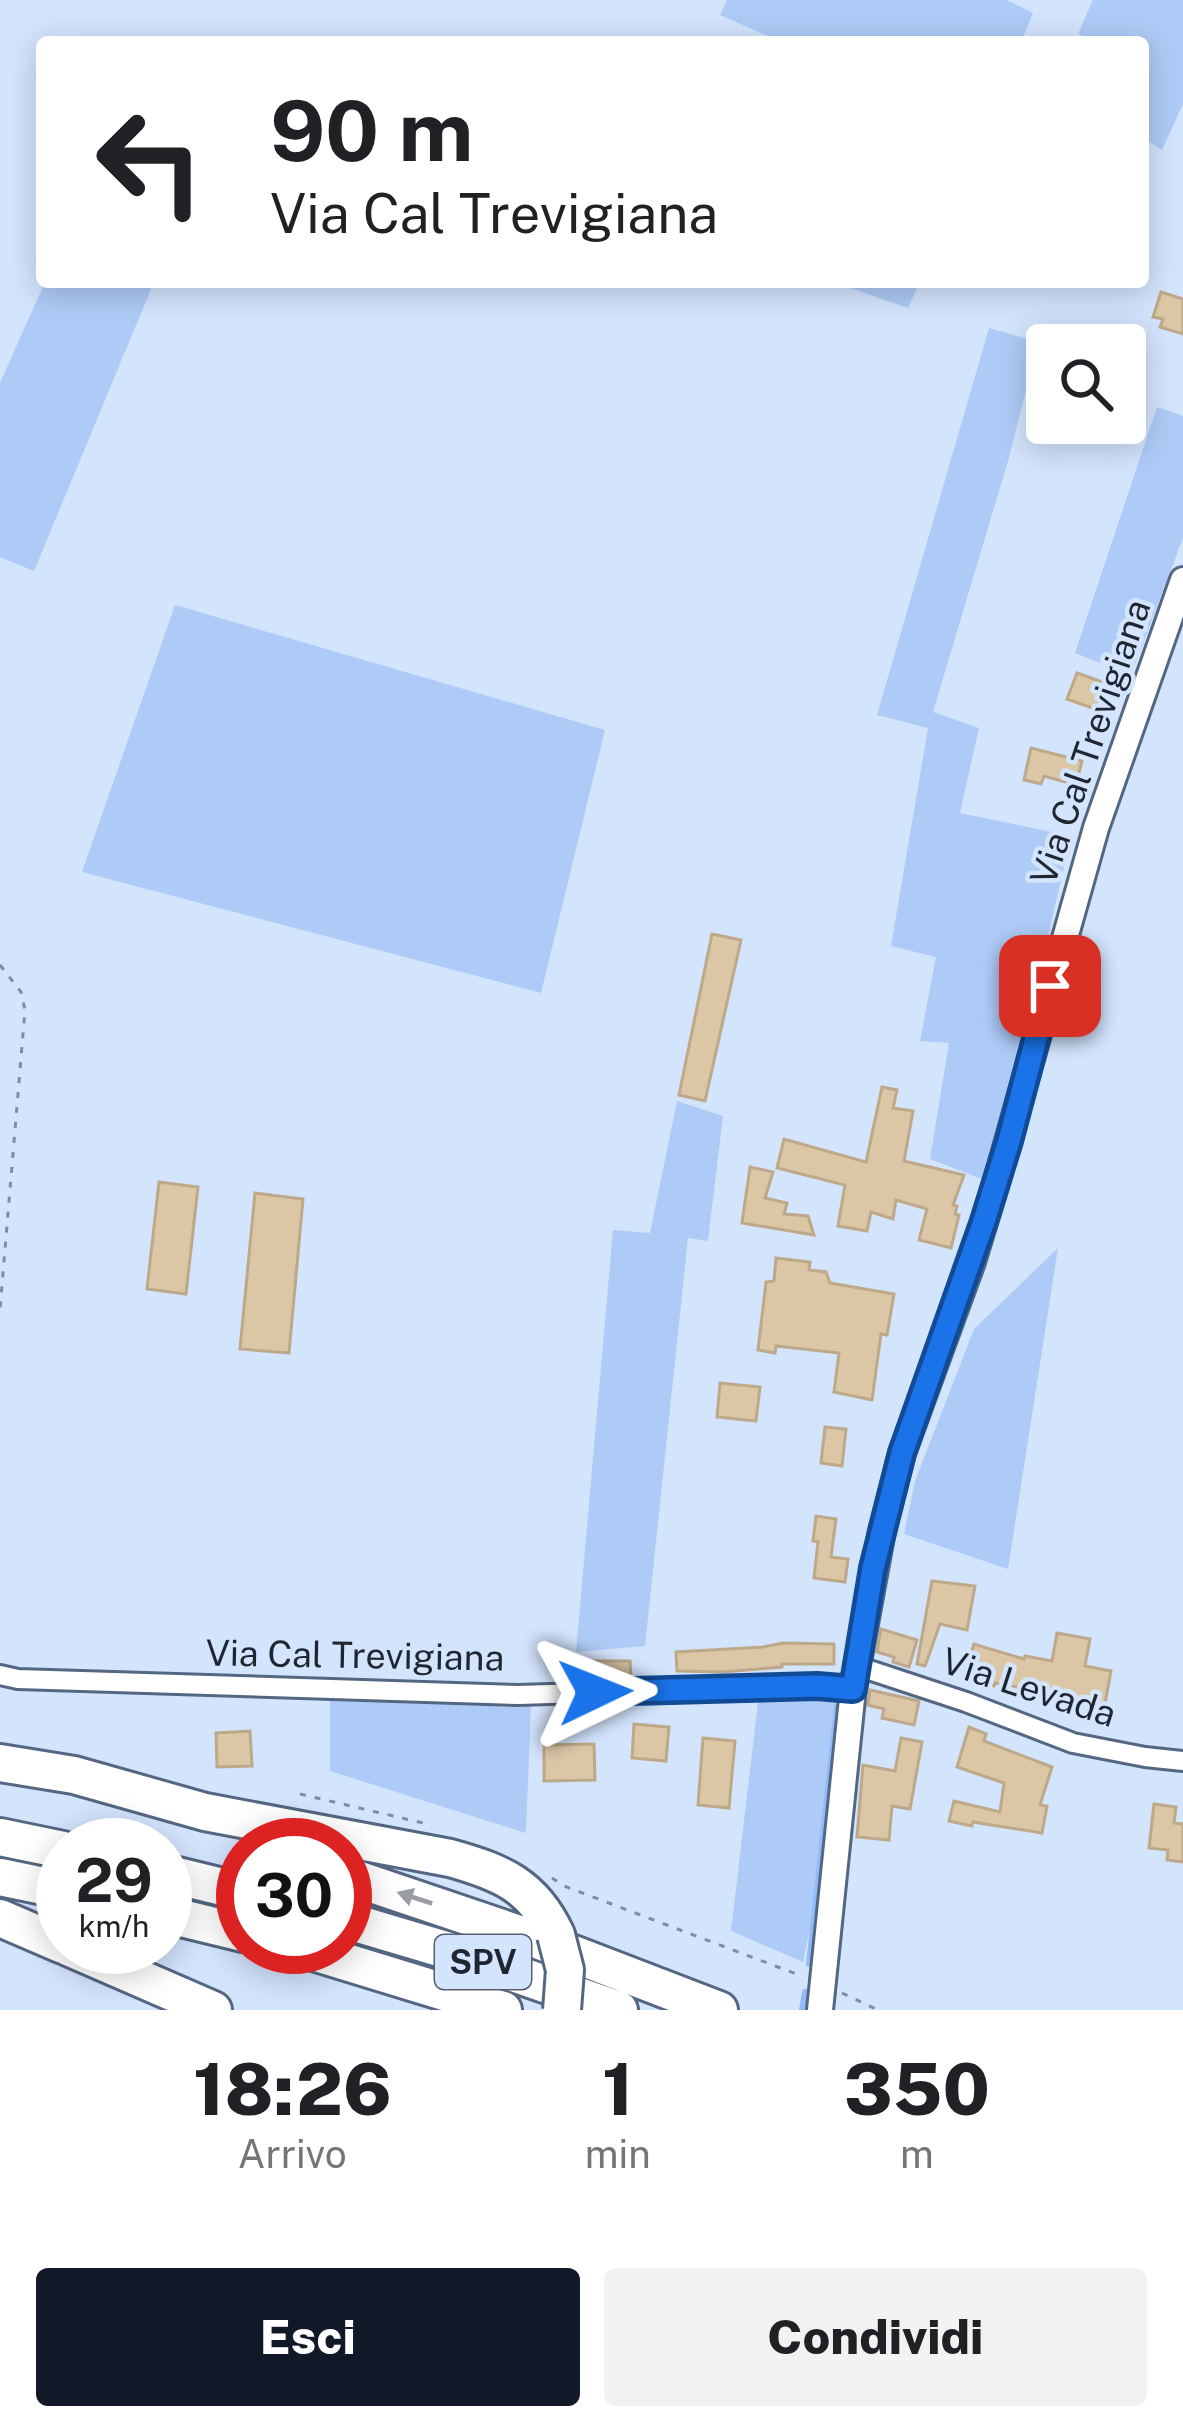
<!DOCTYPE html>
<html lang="it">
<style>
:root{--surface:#fff;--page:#f2f2f2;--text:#202124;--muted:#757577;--accent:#111827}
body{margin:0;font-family:"Public Sans",sans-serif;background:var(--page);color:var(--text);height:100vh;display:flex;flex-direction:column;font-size:45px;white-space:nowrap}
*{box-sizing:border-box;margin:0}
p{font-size:39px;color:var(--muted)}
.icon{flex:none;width:66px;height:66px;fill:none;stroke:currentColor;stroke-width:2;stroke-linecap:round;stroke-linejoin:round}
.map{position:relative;height:2010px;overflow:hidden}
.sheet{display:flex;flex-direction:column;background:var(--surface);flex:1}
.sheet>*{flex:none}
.hud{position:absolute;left:36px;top:36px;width:1113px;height:252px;border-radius:12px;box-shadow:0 6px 30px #0003;background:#fff;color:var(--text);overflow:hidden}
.buttons{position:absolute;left:1026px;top:324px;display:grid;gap:24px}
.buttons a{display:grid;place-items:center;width:120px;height:120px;border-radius:12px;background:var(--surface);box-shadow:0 6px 30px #0003;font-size:60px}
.speed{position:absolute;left:36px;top:1818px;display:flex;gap:24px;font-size:60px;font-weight:700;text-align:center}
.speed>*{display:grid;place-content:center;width:156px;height:156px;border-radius:50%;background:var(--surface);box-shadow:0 6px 30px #0003;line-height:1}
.speed small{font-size:30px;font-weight:400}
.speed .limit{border:18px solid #d22;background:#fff;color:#111}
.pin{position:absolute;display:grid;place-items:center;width:102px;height:102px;color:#fff;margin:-51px;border-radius:24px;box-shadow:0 6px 18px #0006}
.me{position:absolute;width:132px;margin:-66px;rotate:88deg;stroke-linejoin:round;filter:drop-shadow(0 0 9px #0008)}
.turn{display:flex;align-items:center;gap:42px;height:252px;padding:0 36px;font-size:54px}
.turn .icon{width:156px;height:156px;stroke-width:2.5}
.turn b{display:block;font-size:84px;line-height:102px}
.eta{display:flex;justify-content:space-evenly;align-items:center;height:204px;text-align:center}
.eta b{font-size:72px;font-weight:800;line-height:84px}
.button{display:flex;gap:24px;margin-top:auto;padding:24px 36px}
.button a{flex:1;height:138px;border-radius:12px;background:var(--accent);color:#fff;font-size:48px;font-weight:800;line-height:138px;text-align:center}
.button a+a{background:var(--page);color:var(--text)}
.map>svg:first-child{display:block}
</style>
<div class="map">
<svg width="1183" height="2010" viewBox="0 0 1183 2010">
<rect width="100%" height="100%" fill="#d3e4fd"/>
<path fill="#aecbf7" d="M727 0H1007L1033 13 1021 42H782L720 15Z
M1093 0H1183V104L1162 150 1143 138V42H1097L1078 34Z
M45 282H154L34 571 0 557V383Z
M833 282H920L908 308Z
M989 328 1038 342 1008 461 933 712 979 728 960 813 1071 836 992 1183 930 1159 949 1043 920 1041 936 957 891 946 928 728 877 715Z
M1157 407 1183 416V538L1131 675 1075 653Z
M175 605 605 730 541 993 82 872Z
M677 1101 723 1116 708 1241 688 1238 645 1646 576 1652 613 1230 650 1233Z
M1058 1248 1008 1569 904 1534 915 1481 974 1329Z
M823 1693 842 1699 817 1894 803 1962 731 1931 759 1694Z
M330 1701 531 1703 526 1833 330 1771Z"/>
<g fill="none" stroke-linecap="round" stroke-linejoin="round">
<path stroke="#91bbf9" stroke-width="6" d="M809 1964 837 1707
M802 2010 805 1992"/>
</g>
<path fill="#dbc6a6" stroke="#bda98a" stroke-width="3" d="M1161 292 1183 299V334L1160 327 1163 319 1153 317Z
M1077 673 1105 683 1095 709 1067 699Z
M1031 748 1082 761 1076 785 1044 776 1041 784 1024 780Z
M712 934 741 940 705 1101 679 1095Z
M882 1087 897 1090 893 1108 913 1111 904 1161 964 1175 953 1205 957 1206 955 1214 959 1215 951 1248 919 1240 927 1209 896 1200 893 1219 871 1212 867 1231 838 1226 845 1185 777 1168 784 1139 866 1162Z
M750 1167 773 1172 765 1198 787 1203 784 1214 808 1216 814 1235 742 1223Z
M159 1182 198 1187 186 1294 147 1289Z
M255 1193 303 1199 289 1353 240 1349Z
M776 1258 810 1262 809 1270 826 1272 830 1283 894 1294 887 1335 881 1334 872 1400 834 1392 839 1353 776 1346 775 1353 758 1350 766 1282 774 1281Z
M720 1383 760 1387 756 1421 717 1417Z
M825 1427 846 1429 842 1466 821 1463Z
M816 1516 836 1519 831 1557 848 1559 845 1582 814 1578 818 1542 813 1541Z
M932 1581 975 1586 967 1630 940 1624 925 1666 917 1664Z
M881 1629 917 1640 909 1667 893 1662 894 1657 877 1652Z
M1057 1633 1090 1639 1085 1666 1111 1671 1105 1704 995 1683 994 1686 963 1677 974 1644 1024 1659 1025 1656 1052 1661Z
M783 1643 834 1644V1664H782V1667L724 1672 677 1671 676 1652 763 1647Z
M588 1661H630L631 1678 588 1679Z
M870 1690 919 1701 914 1725 882 1718 884 1709 868 1705Z
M634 1724 669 1727 666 1761 632 1758Z
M969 1727 986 1734 984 1741 1052 1767 1040 1805 1047 1806 1042 1833 973 1822 972 1826 949 1821 954 1801 1000 1812 1004 1783 957 1767Z
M250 1731 252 1766 217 1767 216 1733Z
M703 1738 735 1741 729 1808 698 1805Z
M901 1738 922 1742 910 1809 892 1806 889 1840 857 1837 863 1765 895 1771Z
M594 1744 595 1780 544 1781V1745Z
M1154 1804 1176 1807 1174 1823 1183 1824V1862L1167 1860 1168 1850 1149 1848Z"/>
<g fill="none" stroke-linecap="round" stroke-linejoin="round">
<g stroke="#546782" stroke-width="24">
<path id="minor" d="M857 1666 966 1702 1073 1743 1145 1757 1183 1761
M0 1675 18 1679 518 1695 817 1686 853 1689"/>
</g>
<g stroke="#546782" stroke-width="30">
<path id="tertiary" d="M820 2010 853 1689 882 1531 902 1453 972 1262 997 1180 1096 828 1183 580"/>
</g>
<g stroke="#546782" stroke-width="42">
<path id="motorway" d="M0 1763 74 1775 205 1812 450 1858C500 1872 533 1885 556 1935
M0 1837 63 1850
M165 1873 243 1892
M345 1875 537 1940 719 2010
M0 1877 63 1890
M165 1914 243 1933
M0 1918 63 1945
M345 1920 456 1953 619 2010
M68 1947 213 2010
M297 1947 503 2010"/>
</g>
<path stroke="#808c9f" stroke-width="3" stroke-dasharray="6 9" stroke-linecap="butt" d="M0 965 21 992 25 1010 0 1309
M300 1794 423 1823
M552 1878 564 1886 799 1975
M842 1993 878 2010"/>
<use href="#minor" stroke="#fff" stroke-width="18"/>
<use href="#tertiary" stroke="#fff" stroke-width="24"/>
<use href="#motorway" stroke="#fff" stroke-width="36"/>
<g stroke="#546782" stroke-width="42" stroke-linecap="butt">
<path id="motorway-bridge" d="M556 1935 565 1970 562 2010"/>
</g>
<use href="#motorway-bridge" stroke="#fff" stroke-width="36"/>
</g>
<defs><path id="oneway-solid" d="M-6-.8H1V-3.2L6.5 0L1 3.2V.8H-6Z" transform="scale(3)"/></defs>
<use fill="#9a9da3" href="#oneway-solid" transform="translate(415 1898) rotate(-162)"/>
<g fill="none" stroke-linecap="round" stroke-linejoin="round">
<g stroke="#114b97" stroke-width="30">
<path id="route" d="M595 1692 817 1686 853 1689 873 1568 902 1453 984 1221 1009 1141 1050 986"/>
</g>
<use href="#route" stroke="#1a73e8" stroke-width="21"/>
</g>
<g text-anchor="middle" stroke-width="9" stroke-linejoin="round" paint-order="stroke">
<rect fill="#d3e4fd" stroke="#555f6f" stroke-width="3" x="435" y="1935" width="96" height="54" rx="9"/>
<g font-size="33" font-weight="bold" fill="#1f2632">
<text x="483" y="1974">SPV</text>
</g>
<g font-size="36" fill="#1f2632" stroke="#d3e4fd">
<text transform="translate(1090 742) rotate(-71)" y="13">Via Cal Trevigiana</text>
<text transform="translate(355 1655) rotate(1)" y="13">Via Cal Trevigiana</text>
<text transform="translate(1029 1687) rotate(18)" y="13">Via Levada</text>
</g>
</g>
</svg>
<div class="buttons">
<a><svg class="icon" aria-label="search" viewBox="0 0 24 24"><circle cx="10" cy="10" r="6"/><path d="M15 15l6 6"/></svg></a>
</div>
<div class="speed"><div>29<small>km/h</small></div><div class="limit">30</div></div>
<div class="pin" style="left:1050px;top:986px;background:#d93025"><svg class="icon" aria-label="arrive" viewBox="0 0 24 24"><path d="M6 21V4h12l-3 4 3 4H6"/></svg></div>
<svg class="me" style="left:595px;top:1692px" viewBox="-20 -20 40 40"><path d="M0-17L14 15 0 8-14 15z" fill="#1a73e8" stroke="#fff" stroke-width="4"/></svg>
<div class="hud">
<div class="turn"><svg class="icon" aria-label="left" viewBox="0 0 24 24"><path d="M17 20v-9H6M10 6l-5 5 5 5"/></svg><div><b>90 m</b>Via Cal Trevigiana</div></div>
</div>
</div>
<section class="sheet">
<div class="eta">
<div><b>18:26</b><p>Arrivo</p></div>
<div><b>1</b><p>min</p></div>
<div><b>350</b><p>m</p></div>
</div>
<div class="button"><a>Esci</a><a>Condividi</a></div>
</section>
